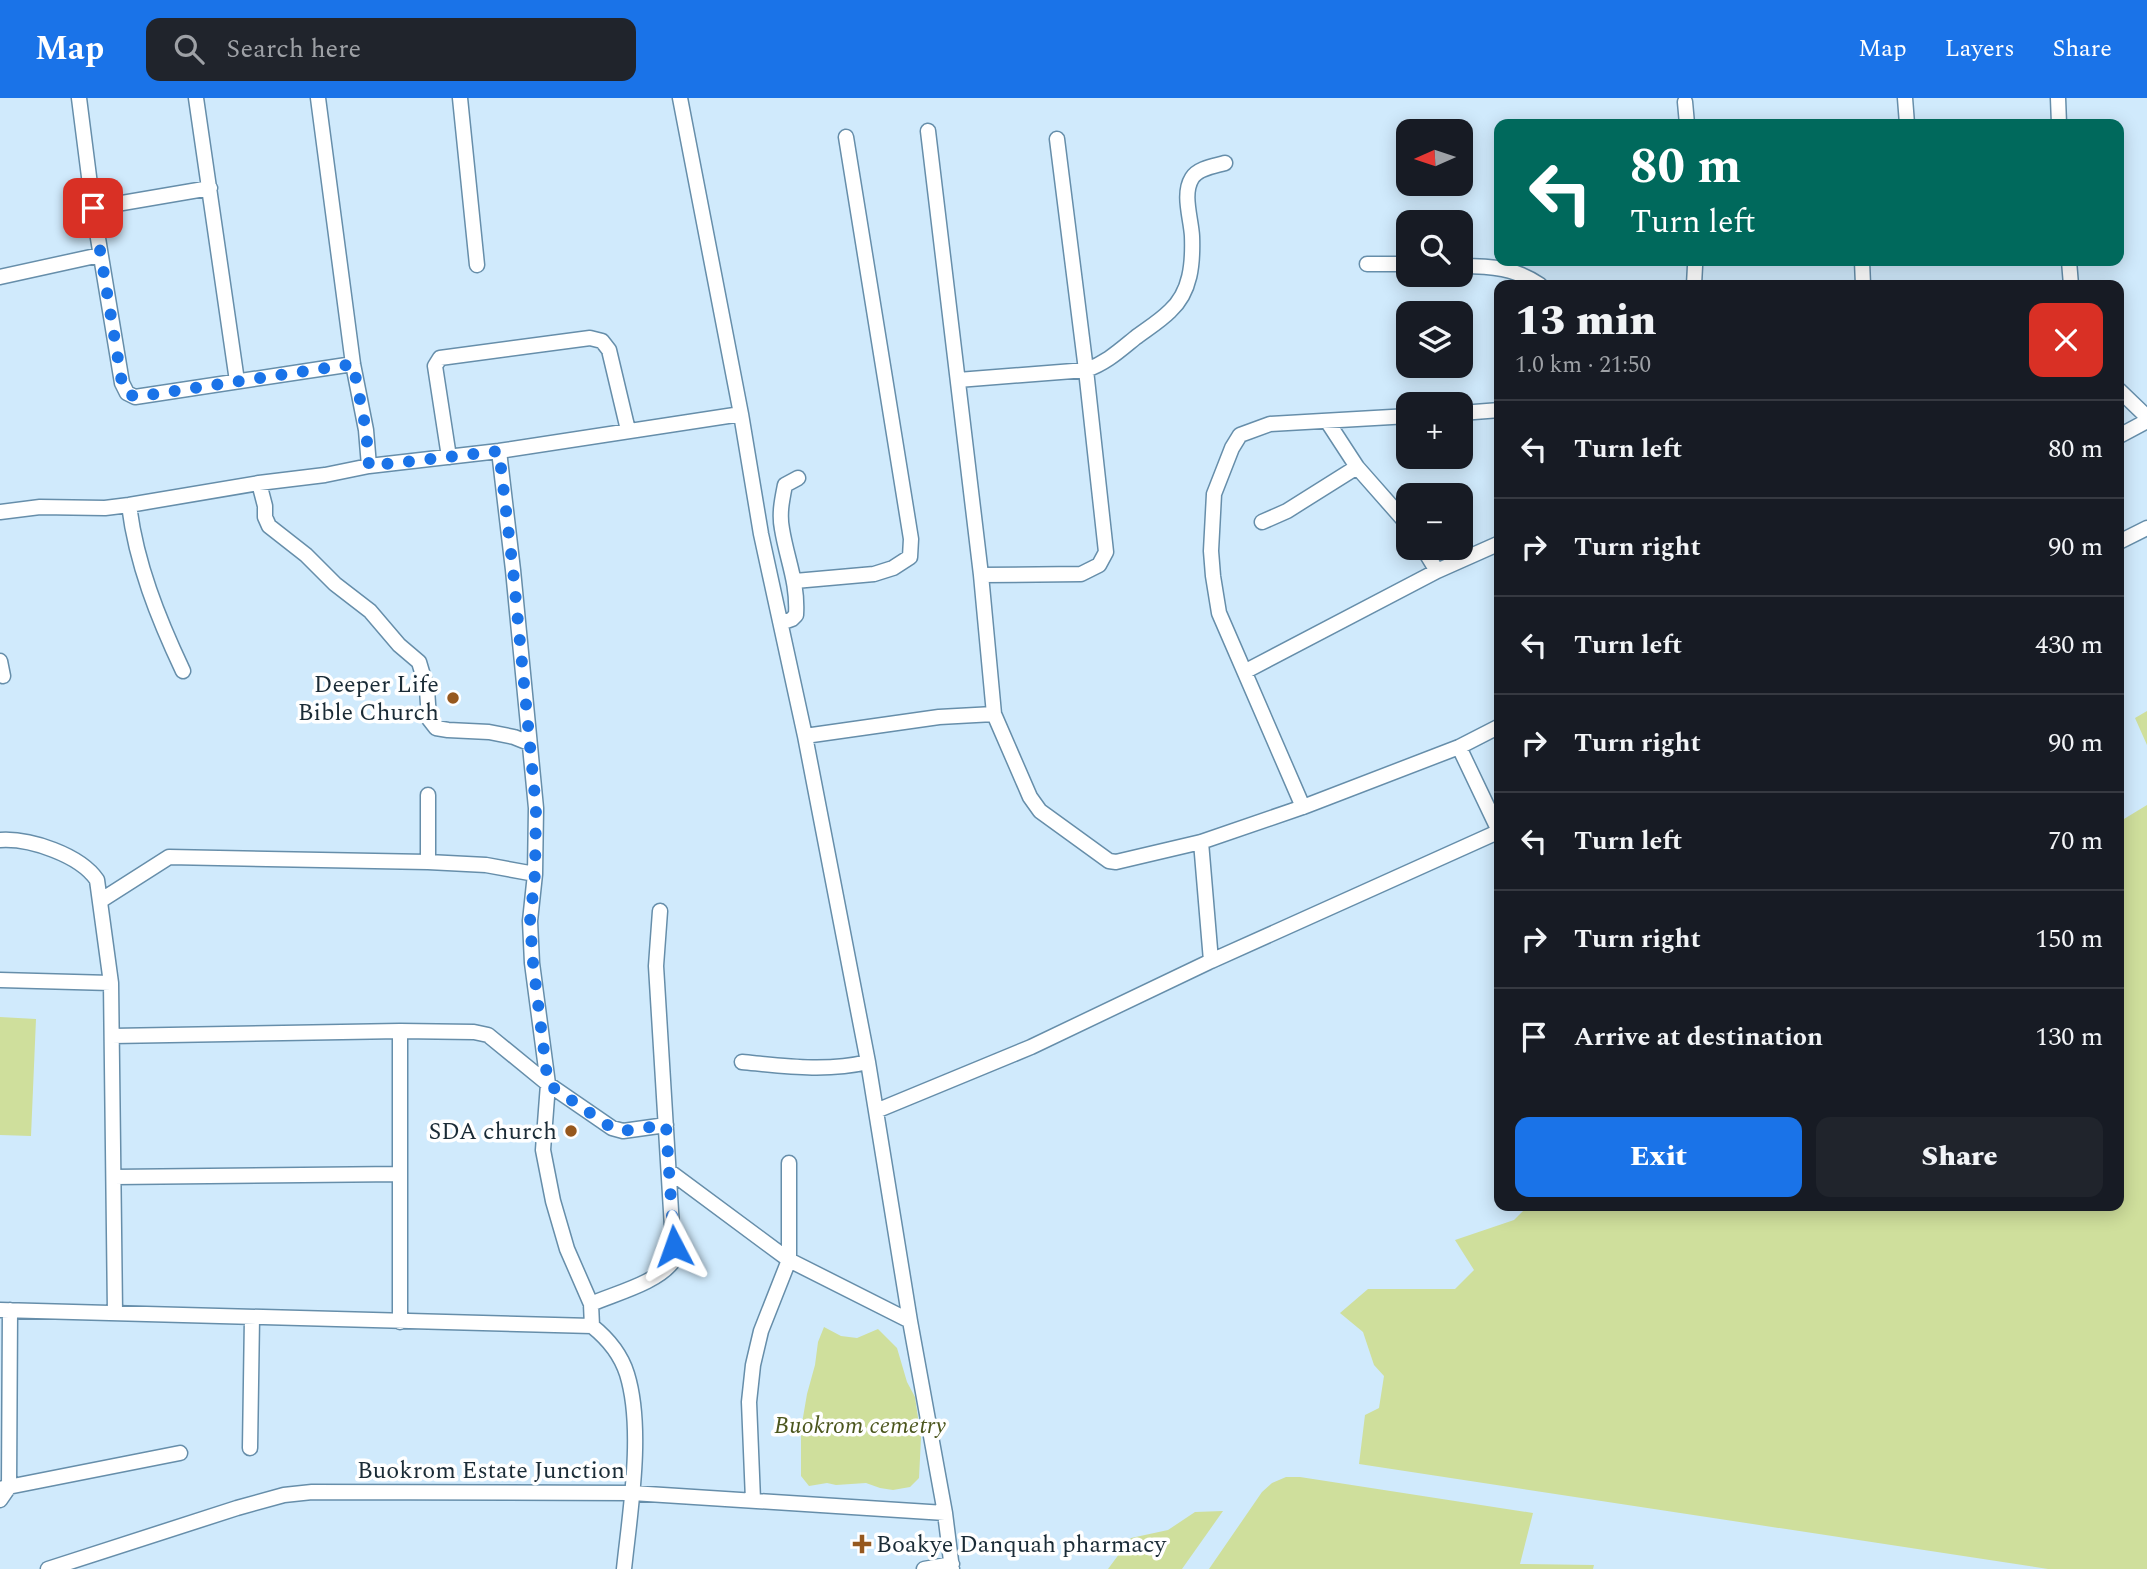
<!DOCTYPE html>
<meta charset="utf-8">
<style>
:root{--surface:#171b24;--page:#20242c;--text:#f1f3f6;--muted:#9ea1a6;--line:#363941;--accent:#1a73e8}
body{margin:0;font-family:Spectral,serif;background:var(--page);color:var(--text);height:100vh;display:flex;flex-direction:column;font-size:26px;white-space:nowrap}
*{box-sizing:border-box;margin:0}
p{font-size:23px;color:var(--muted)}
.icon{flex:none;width:38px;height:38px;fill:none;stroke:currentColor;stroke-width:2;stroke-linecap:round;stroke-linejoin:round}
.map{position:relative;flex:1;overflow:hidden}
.drawer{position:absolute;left:1494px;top:182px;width:630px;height:931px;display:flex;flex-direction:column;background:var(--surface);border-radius:14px;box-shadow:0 4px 18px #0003}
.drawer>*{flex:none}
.banner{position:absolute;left:1494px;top:21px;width:630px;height:147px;border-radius:14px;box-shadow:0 4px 18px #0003;background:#00695c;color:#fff;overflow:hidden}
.needle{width:46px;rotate:267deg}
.tools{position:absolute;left:1396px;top:21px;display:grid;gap:14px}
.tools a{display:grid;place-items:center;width:77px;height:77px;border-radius:14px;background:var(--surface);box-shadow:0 4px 18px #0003;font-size:35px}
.pin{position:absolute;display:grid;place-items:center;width:60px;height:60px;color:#fff;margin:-30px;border-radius:14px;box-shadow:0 4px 10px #0006}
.me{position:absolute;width:77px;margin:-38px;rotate:356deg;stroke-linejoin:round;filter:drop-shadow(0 0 5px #0008)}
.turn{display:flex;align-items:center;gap:24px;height:147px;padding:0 21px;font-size:32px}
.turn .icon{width:91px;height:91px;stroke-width:2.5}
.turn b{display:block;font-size:49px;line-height:60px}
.round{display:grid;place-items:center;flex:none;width:74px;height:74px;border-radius:14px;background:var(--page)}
.head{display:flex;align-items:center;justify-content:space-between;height:119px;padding:0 21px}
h1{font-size:42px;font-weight:800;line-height:52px}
.button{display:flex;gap:14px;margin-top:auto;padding:14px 21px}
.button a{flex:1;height:80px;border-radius:14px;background:var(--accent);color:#fff;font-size:28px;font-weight:800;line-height:80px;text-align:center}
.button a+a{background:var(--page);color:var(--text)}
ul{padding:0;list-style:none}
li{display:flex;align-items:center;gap:21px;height:98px;padding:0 21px;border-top:2px solid var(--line)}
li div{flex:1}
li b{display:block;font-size:26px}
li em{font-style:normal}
header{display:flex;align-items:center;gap:42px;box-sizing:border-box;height:98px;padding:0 35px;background:var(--accent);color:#fff}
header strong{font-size:33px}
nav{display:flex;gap:38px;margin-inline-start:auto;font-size:24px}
.search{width:490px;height:63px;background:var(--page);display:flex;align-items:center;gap:18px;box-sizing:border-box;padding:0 24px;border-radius:14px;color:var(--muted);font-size:26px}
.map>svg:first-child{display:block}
</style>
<header>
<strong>Map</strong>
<div class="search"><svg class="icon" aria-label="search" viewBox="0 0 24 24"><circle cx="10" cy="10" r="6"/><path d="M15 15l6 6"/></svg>Search here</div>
<nav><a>Map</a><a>Layers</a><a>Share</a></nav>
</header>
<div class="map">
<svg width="2147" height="1471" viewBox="0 0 2147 1471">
<rect width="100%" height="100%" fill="#d0eafc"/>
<path fill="#cfdf9c" d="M2147 613V647L2135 620Z
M2147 707V1471H2048L1359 1366 1365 1317 1379 1310 1384 1278 1374 1267 1363 1234 1340 1215 1368 1191H1455L1474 1172 1455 1142 1514 1122 1528 1108H2119V724Z
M0 919 36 921 31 1038 0 1037Z
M824 1229 841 1238 857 1240 878 1231 897 1250 907 1284 915 1299 921 1340 919 1380 910 1389 893 1392 880 1390 866 1385 836 1387 827 1385 809 1388 801 1378V1331L807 1296 815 1267 818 1244Z
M1286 1379H1300L1533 1415 1520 1466 1594 1467 1593 1471H1209L1262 1394 1272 1385Z
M1223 1413 1182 1471H1108L1131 1440 1168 1432 1195 1414Z"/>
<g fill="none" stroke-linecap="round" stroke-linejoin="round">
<g stroke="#668eaa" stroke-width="17">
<path id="minor" d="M79 0 93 110 122 285 127 295 135 299 353 266
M196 0 237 283
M318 0 353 266 366 332 369 368
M460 0 477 167
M680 0 741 316 761 436 805 638 868 964 910 1223 945 1415 952 1471
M1905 0 1907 26
M2058 0 2059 26
M1685 4 1687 26
M928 33 981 477 994 616 1030 699 1040 713 1109 763 1116 764 1201 744 1303 709 1459 649 1500 628
M93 110 210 90
M1862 163 1863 187
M2069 163 2071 187
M1367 166H1409
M1461 168C1492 168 1515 170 1540 187
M0 179 100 157
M1694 187 1695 168
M958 282 1086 272C1106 265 1119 253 1135 240 1147 231 1160 223 1170 213 1191 194 1193 165 1192 138 1191 120 1182 96 1192 80 1198 70 1215 68 1225 65
M2119 292 2147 319
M1461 315 1500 312
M1327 323 1357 369
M2119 338 2147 323
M499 353 513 472 536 710 535 776 530 823 532 865 548 986 543 1052 553 1103 567 1151 591 1206 592 1228C607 1240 621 1257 627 1276 644 1331 630 1414 624 1471
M449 359 435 268 440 260 590 240 602 243 609 252 628 332
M259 385 265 408V419L269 428 306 457 335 486 370 513 399 547 419 564 427 591 429 621 436 630 448 632 489 634 514 639 529 645
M129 407C136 465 158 520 183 573
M0 414 40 409 105 410 129 407 259 385 325 377 369 368 499 353 741 316
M1262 424 1287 413 1357 369 1409 428
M2119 444 2147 430
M1423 450 1437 473
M981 477 1081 476 1099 467 1106 454 1086 272 1057 41
M795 483 874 476 893 470 910 459 911 441 846 39
M781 525 792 521 796 517C798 484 787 462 782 431 779 416 782 402 785 387L798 380
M0 563 3 578
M1246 573 1437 473 1500 445
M805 638 939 619 994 616
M1459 649 1499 733
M1303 709 1219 515 1213 478 1211 453 1214 396 1232 350 1240 337 1270 326 1409 318
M0 742C30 740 80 757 97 782L111 885 115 1215
M1201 744 1211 863
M428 764V697
M100 803 169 759 428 764 486 767 535 776
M0 882 111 885
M112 938 400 933 474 934 488 937 548 986 612 1030 623 1033 666 1027
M742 964C784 968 826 974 868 964
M876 1013 1031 949 1211 863 1500 733
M669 1073 789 1162 910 1223
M114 1079 400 1076
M591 1206C616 1195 658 1185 674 1162L656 868 660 813
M0 1212 592 1228
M400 1224V933
M250 1350 252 1219
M3 1390 180 1355
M0 1402 9 1389 10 1212
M753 1402 749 1304 753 1267 761 1233 789 1162V1065
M48 1471 237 1410 284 1397 312 1394 632 1395 945 1415
M924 1471 952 1466"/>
</g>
<use href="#minor" stroke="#fff" stroke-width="14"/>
</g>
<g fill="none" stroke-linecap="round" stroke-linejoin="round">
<path stroke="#1a73e8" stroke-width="12" stroke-dasharray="0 21.6" d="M93 110 122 285 127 295 135 299 353 266 366 332 369 368 499 353 513 472 536 710 535 776 530 823 533 865 548 986 612 1030 623 1033 666 1027 674 1148"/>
</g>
<g fill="#96581e" stroke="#fff" stroke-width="2.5">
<circle cx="453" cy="600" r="7"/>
<circle cx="571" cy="1033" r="7"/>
<path d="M858.5 1435.5h7v7h7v7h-7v7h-7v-7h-7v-7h7z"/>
</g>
<g text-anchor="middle" stroke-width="7" stroke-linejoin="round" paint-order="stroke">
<g font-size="24" fill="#1a2b36" stroke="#fff" text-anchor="end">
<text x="439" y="594">Deeper Life<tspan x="439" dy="28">Bible Church</tspan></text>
<text x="557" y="1041">SDA church</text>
<text x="876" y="1454" text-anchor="start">Boakye Danquah pharmacy</text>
</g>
<g font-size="24" font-style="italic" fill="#4b561d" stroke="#fff">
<text x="860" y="1335">Buokrom cemetry</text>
</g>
<g font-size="24" fill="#1a2b36" stroke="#fff">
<text x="491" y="1380">Buokrom Estate Junction</text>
</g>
</g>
</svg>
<div class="tools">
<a><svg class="needle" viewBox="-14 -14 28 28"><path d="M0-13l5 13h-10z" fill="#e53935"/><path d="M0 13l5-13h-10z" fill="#9ea1a6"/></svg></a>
<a><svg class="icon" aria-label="search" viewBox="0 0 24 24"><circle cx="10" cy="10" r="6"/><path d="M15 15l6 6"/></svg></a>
<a><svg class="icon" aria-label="layers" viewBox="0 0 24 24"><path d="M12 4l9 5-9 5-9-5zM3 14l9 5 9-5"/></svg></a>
<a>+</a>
<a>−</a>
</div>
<div class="pin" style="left:93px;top:110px;background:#d93025"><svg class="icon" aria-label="arrive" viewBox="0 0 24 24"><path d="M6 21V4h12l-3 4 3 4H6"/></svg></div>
<svg class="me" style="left:674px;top:1148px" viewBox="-20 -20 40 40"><path d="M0-17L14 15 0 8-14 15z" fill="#1a73e8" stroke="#fff" stroke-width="4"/></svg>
<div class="banner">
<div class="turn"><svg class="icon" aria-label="left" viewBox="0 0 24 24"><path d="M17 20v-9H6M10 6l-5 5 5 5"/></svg><div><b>80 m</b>Turn left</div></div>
</div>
<section class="drawer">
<div class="head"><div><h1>13 min</h1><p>1.0 km · 21:50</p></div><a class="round" style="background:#d93025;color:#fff"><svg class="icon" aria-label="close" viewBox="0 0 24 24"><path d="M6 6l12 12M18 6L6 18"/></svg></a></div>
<ul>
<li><svg class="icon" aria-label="left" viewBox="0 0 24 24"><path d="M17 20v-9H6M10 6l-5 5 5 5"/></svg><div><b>Turn left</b></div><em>80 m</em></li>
<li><svg class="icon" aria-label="right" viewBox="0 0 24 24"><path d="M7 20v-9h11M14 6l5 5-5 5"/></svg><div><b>Turn right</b></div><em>90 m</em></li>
<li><svg class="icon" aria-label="left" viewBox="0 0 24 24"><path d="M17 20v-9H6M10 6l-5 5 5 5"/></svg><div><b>Turn left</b></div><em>430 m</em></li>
<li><svg class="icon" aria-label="right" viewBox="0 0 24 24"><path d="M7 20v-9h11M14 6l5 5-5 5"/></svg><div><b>Turn right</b></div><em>90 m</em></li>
<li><svg class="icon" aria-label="left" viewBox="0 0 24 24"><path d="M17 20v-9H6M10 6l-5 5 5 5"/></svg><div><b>Turn left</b></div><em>70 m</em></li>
<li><svg class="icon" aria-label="right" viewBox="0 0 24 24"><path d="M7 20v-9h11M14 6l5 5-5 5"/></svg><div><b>Turn right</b></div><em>150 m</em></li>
<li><svg class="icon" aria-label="arrive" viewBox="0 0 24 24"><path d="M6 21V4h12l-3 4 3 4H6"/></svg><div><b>Arrive at destination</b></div><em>130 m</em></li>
</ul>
<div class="button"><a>Exit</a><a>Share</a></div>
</section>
</div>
